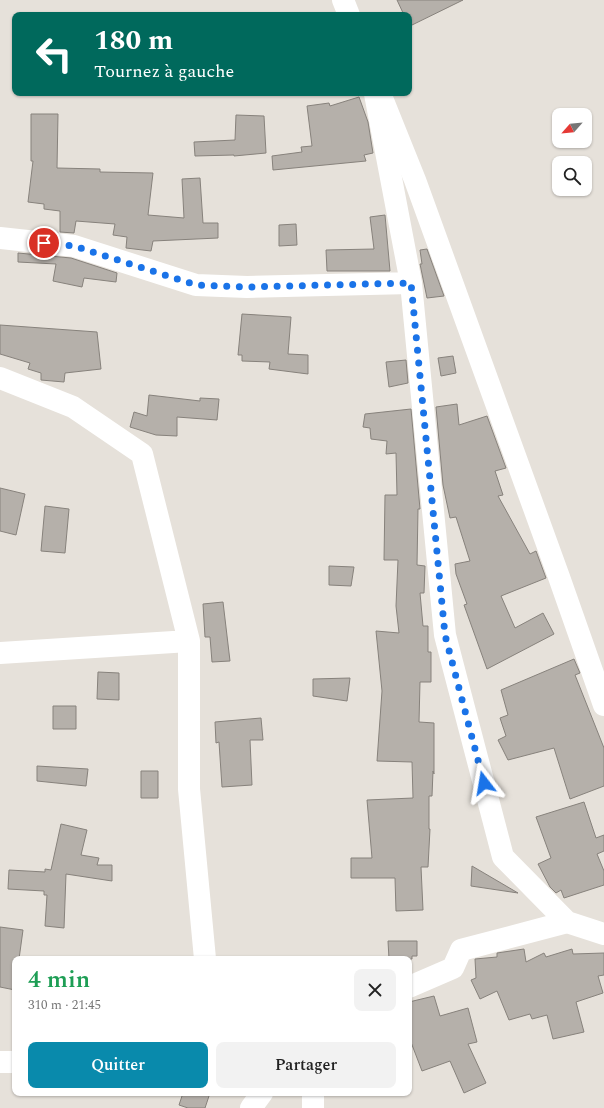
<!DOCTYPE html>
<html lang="fr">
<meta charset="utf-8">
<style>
:root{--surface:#fff;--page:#f2f2f2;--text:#222;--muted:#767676;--accent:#098aac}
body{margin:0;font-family:Spectral,serif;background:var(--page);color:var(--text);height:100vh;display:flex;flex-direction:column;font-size:15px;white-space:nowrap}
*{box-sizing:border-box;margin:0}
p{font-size:13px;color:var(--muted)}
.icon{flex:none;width:22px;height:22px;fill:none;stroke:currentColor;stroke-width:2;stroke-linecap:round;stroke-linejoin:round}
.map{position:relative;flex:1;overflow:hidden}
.details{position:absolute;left:12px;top:956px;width:400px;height:140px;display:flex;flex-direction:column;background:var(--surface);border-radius:8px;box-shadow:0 1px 3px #0004}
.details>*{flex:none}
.guide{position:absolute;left:12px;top:12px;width:400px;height:84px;border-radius:8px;box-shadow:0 1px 3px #0004;background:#00695c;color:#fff;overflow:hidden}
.needle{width:26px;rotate:243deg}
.fabs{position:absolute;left:552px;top:108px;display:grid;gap:8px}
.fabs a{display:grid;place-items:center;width:40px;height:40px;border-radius:8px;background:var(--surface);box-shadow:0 1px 3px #0004;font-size:20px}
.pin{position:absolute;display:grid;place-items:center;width:34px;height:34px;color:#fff;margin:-17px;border:2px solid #fff;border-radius:50%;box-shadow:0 1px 4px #0007}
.me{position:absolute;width:44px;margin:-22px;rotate:346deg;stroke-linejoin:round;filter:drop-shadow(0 0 3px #0008)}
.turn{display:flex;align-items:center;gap:14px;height:84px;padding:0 16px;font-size:18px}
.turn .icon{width:52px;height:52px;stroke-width:2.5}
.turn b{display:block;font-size:28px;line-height:34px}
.round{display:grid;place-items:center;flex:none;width:42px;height:42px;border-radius:8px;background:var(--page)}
.summary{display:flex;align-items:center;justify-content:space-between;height:68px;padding:0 16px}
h1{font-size:24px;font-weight:600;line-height:30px;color:#1e9e55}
.button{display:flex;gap:8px;margin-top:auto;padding:8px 16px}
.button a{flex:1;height:46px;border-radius:8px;background:var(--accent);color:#fff;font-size:16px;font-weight:600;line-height:46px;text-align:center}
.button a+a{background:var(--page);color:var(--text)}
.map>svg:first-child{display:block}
</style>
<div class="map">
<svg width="604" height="1108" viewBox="0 0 604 1108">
<rect width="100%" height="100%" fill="#e6e1da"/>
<path fill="#b5b0aa" stroke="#87827c" d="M397 0H463L410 26 409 15H404Z
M359 97 368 122 373 153 364 155 366 161 273 170 272 156 302 152 301 147 312 146 307 106 329 103 330 106Z
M31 114H58L57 168 100 169V172L153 173 148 215 184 218 182 179 200 178 203 223H218V238L153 241 151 251 126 248 127 237 113 235 115 224 76 221 74 233 60 232V211L44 209V204L28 202 33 161H31Z
M236 115 264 116 266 153 234 156V155L195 156 194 142 235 140Z
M385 215 390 271H327L326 250 374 249 370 217Z
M296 224 297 245 279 246V225Z
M427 249 444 296 427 298 420 264H422L420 250Z
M18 253 71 258 117 273 116 282 84 278 82 287 53 281 56 264 18 262Z
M242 314 291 317 288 354 308 355V374L269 369 270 362 242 361V355H238Z
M0 325 97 332 101 369 65 373 64 382 41 380V373L28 369 30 363 0 354Z
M453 356 456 373 441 376 438 358Z
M406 360 408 383 389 387 386 362Z
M149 395 200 401V398L219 399 217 420 177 417V436L156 435 130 427 134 412 147 416Z
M457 404 459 425 487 416 506 468 495 471 503 495 498 496 530 554 536 551 546 578 501 596 515 628 543 613 554 634 487 669 464 605 467 604 456 574 455 564 470 561 456 517 450 518 443 485 436 407Z
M411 409 420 509H418L417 565 425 566 424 593H420L423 626H428V652H431V682H420L419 722 434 723V774L433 771 432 796H429V829H430L428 867H421L423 910 396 911 395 878H351V858H372L367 800 413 798 412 762 377 761 382 691 376 631 399 633 396 606 398 560H384L385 495H397L396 453 386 454 387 441 371 439 370 428 363 427 365 414Z
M0 488 25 494 16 535 0 531Z
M45 506 69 509 65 553 41 551Z
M329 566 354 567 351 586 329 585Z
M223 602 230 661 212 662 210 637H205L203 604Z
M574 659 580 673 575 675 604 748V786L570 799 554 748 508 760 498 740 506 736 500 718 508 715 501 690Z
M98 672 119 673V700L97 699Z
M350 678 347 701 313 696V679Z
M53 706H76V729H53Z
M261 718 263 740H250L252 785 222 787 219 742 216 743 215 722Z
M37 766 88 769 86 786 37 781Z
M141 771H158V798H141Z
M584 802 596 838 604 835V851L597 854 604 871V885L564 898 561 890 556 893 550 887 538 864 551 858 536 817Z
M61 824 87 830 81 855 99 858 97 865H112V881L66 874 64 928 45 926 47 895H44V891L8 889 9 870 45 872V869L51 870Z
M472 866 518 893 471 886Z
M0 927 23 930 19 959H15V990L0 987Z
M388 941H417V956H412V959H389Z
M524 949 526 962 544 953 546 957 572 949 573 954 604 953V975L598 976 603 993 576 1002 584 1032 553 1039 547 1015 532 1019 530 1014 509 1020 497 991 480 999 471 980 476 978 475 959 497 957V953Z
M434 996 440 1016 468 1008 477 1042 468 1044 486 1083 464 1093 450 1061 422 1071 409 1037V1002Z
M183 1093H210L205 1108H188L179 1105Z"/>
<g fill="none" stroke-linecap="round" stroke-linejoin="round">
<path stroke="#fff" stroke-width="22" d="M375 94 411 283 445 635 503 857 567 922 604 934
M0 238 74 246 196 285 247 287 411 283
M0 378 73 407 142 454 189 641V789L205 959
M0 653 189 641
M409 987 453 968 461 950 567 922
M0 1062H15
M313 1093V1108
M251 1108 262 1093"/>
<path stroke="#fff" stroke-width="22" d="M343 0 349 15
M380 93 415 180 559 577 604 705"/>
</g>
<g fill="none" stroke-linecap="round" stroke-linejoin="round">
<path stroke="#1a73e8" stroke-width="7" stroke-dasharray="0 12.6" d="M44 243 74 246 196 285 247 287 411 283 445 635 484 783"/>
</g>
</svg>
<div class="fabs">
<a><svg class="needle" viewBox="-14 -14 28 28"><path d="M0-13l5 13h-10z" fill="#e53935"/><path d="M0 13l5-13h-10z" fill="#767676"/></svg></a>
<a><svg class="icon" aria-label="search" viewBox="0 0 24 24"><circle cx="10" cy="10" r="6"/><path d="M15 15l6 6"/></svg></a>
</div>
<div class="pin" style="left:44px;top:243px;background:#d93025"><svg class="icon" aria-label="arrive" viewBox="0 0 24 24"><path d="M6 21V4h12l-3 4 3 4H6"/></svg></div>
<svg class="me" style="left:484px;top:783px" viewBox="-20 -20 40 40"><path d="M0-17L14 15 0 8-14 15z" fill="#1a73e8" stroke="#fff" stroke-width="4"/></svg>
<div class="guide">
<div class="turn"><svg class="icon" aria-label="left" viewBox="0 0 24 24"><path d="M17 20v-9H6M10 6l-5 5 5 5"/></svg><div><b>180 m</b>Tournez à gauche</div></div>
</div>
<section class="details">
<div class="summary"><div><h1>4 min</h1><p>310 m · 21:45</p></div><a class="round"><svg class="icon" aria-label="close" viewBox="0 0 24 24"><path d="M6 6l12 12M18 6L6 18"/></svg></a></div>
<div class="button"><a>Quitter</a><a>Partager</a></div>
</section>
</div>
